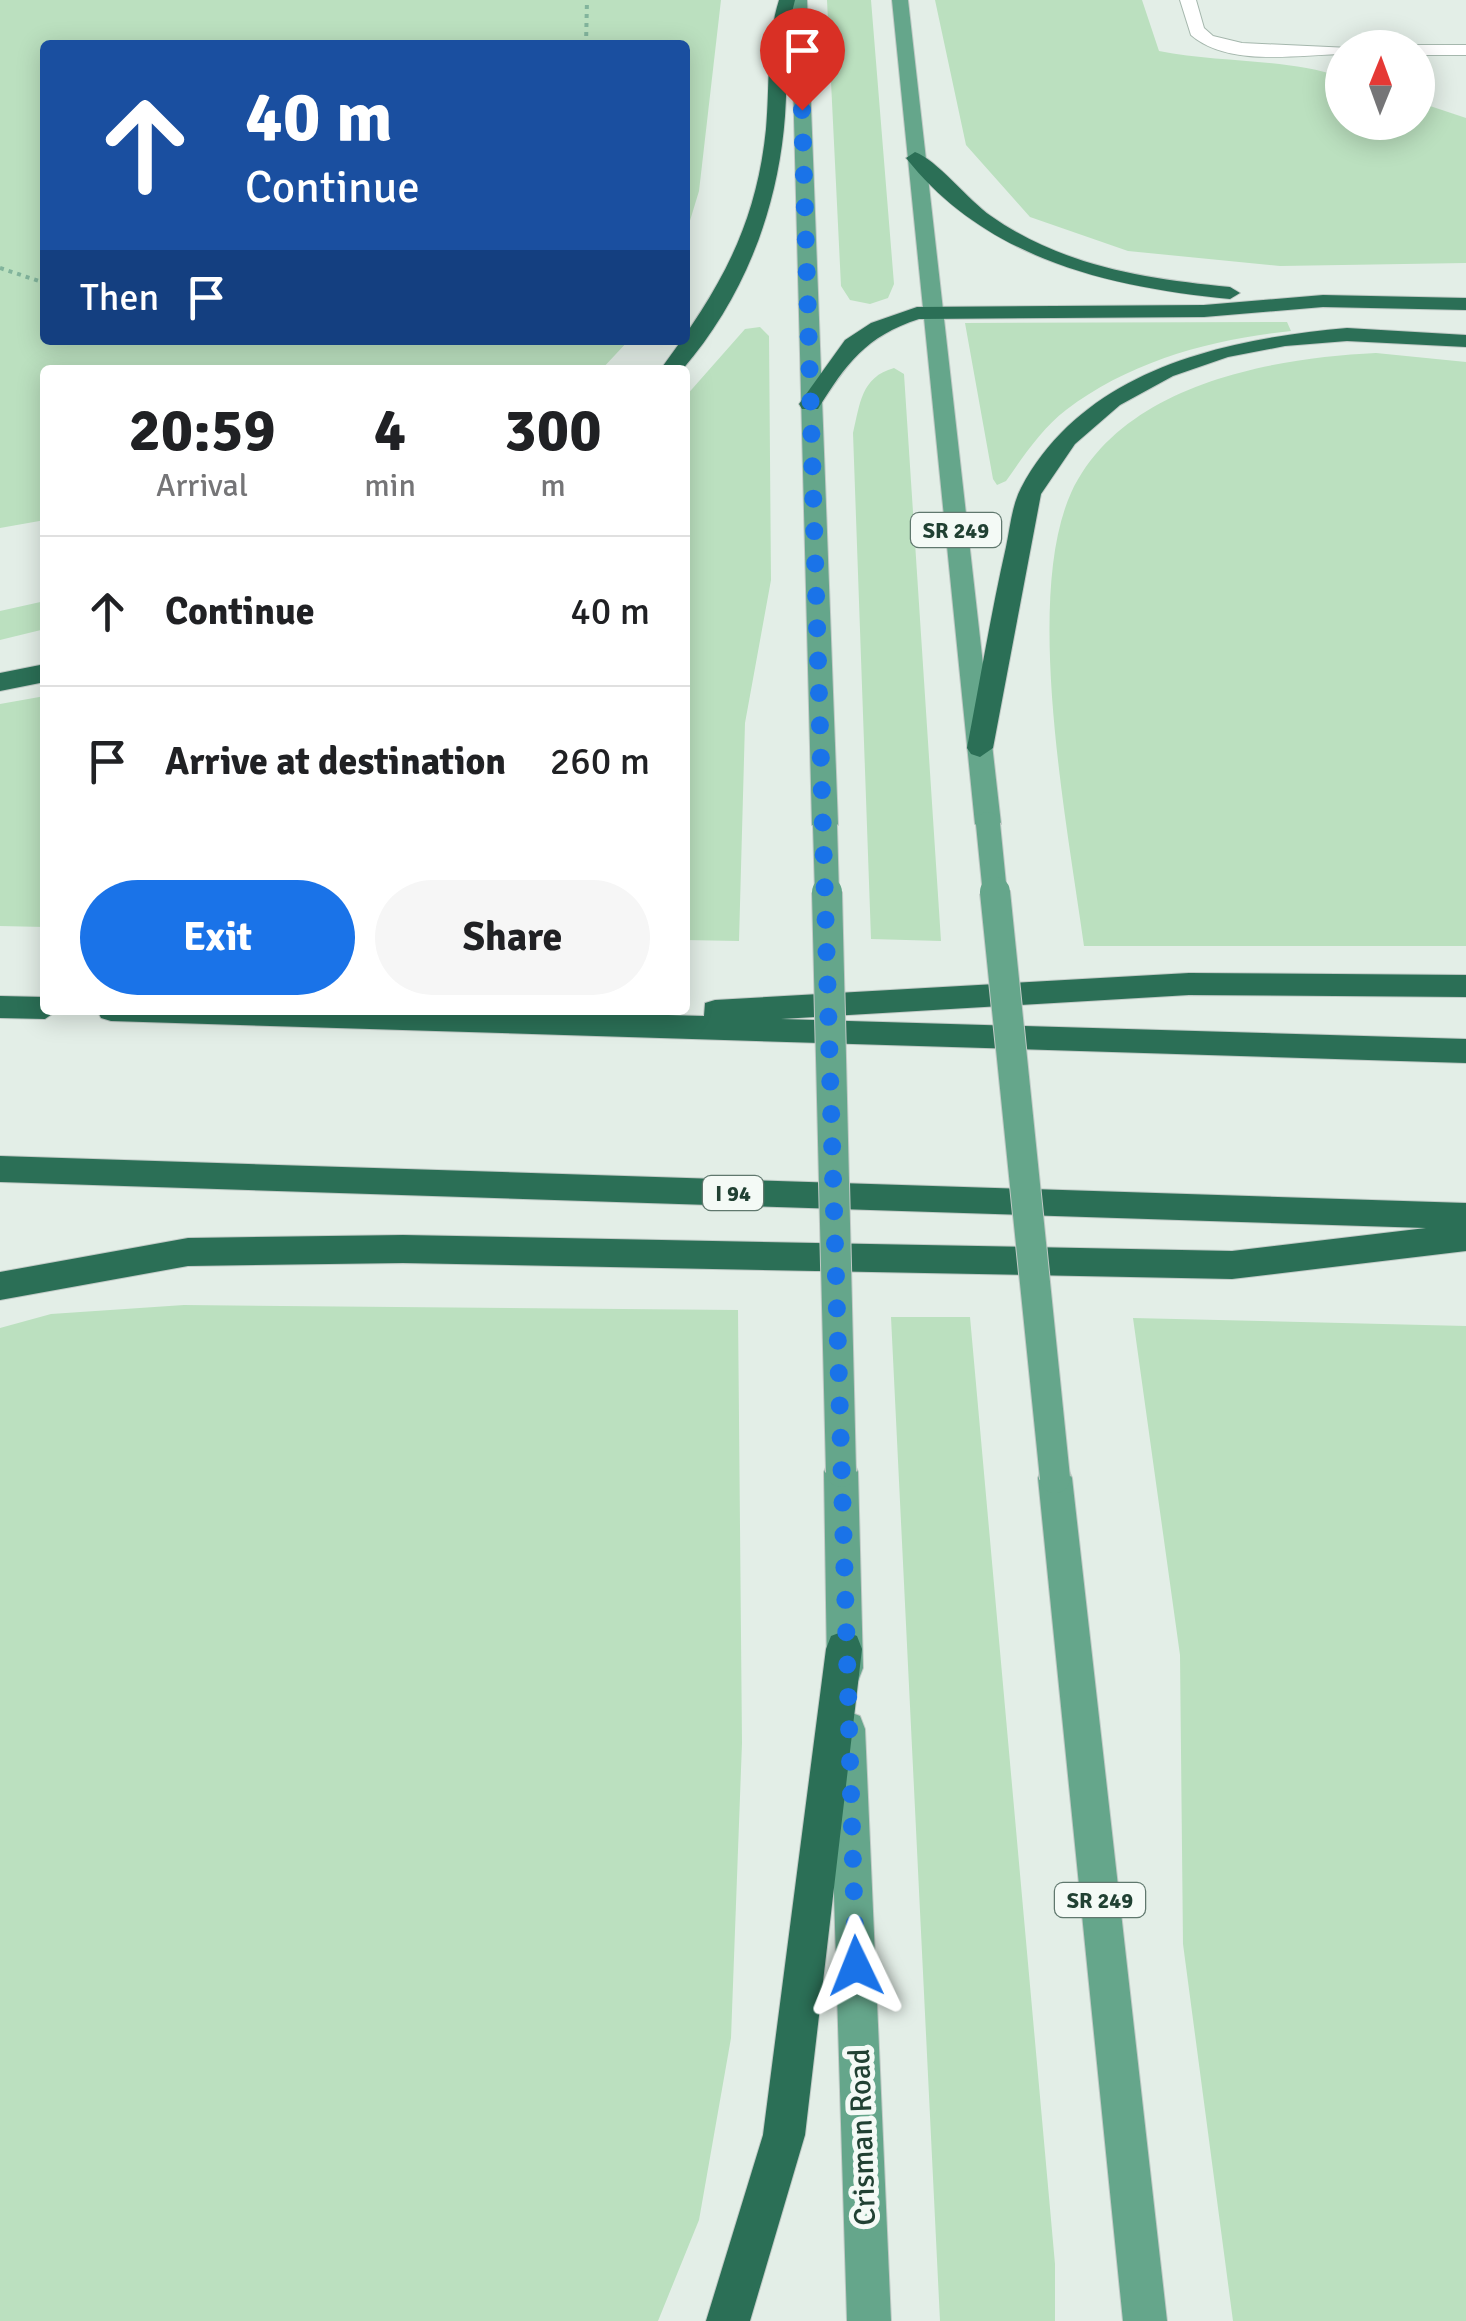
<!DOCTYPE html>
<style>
:root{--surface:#fff;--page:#f6f6f6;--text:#202124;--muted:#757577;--line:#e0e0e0;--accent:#1a73e8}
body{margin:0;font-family:Signika,sans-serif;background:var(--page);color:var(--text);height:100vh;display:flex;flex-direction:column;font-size:38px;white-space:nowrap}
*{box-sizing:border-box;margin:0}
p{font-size:32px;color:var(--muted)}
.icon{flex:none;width:55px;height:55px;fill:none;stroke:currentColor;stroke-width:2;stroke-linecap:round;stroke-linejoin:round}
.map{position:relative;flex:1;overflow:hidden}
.sheet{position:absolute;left:40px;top:365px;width:650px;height:650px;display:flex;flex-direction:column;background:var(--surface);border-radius:10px;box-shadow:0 5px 25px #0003}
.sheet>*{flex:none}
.top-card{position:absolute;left:40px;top:40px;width:650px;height:305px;border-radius:10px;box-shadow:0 5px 25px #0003;background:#1a4fa0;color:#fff;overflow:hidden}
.needle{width:65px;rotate:1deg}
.fabs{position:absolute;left:1325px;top:30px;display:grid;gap:20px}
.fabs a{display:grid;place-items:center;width:110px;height:110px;border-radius:50%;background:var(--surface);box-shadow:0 5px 25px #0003;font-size:50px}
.pin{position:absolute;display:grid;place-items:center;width:85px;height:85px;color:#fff;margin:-102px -42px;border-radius:50% 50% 50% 0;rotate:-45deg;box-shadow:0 0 10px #0007}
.pin .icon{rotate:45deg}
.me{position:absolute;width:110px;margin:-55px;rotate:358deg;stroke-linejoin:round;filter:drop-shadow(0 0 8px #0008)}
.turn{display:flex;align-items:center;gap:35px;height:210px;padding:0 40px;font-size:45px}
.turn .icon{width:130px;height:130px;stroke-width:2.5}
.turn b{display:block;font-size:70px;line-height:85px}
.then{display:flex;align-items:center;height:95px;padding:0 40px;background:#0003;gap:20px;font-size:38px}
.eta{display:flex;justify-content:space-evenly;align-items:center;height:170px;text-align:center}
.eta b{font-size:60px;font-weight:800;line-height:70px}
.cta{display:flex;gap:20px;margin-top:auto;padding:20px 40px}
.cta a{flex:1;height:115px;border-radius:60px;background:var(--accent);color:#fff;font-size:40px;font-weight:800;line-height:115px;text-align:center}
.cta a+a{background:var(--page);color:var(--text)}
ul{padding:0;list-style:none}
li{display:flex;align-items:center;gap:30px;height:150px;padding:0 40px;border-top:2px solid var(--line)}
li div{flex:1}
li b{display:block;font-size:38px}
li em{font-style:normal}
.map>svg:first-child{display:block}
</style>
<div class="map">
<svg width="1466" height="2321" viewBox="0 0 1466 2321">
<rect width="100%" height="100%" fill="#e3eee7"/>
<path fill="#bbe0bf" d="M0 0H721L699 191 685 237V45H45V340H629L601 370H45V520L0 528Z
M827 0H871L894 284 888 298 870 304 850 300 841 286Z
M935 0H1142L1159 51C1219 63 1284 58 1342 77V122H1418V102L1466 118V263L1280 266 1128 251 1030 217 966 145Z
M1287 322 1291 331C1212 339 1130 361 1066 410 1042 428 1023 457 1006 481L997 485 993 479 965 323Z
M760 327 769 336 771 580 745 723 739 941 685 940V397L745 329Z
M1376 353 1466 362V946H1084C1068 828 1023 600 1071 493 1121 385 1270 358 1376 353Z
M894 368 904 374 941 941 871 939 853 433C860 404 861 377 894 368Z
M45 601V629L0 640V611Z
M45 696V927L0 926V704Z
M184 1305 738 1310 742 1743 731 2038 699 2220 658 2321H0V1328L51 1314Z
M891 1317H970L1055 2264V2321H940Z
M1133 1318 1466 1326V2321H1233L1183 1944 1180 1655Z"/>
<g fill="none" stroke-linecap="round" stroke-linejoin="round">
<g stroke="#a5b7ad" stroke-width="2">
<path id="lane" d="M1180 0H1196L1204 28 1213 36 1242 43 1350 48H1342V54C1296 55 1228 67 1191 35Z
M1418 45H1466V55H1418V48H1411Z"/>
</g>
<g stroke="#c1cac6" stroke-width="2">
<path id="primary" d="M791 0H807L838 825 825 835 812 825Z
M892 0H908L1001 824 988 834 975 824Z
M841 1456 853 1461 858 1472 863 1668 858 1681 845 1686 832 1681 827 1668 824 1472 829 1461Z
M1055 1462 1067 1467 1072 1478 1167 2321H1123L1038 1478 1043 1467Z
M847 1711 860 1716 865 1729 891 2321H847L829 1729 834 1716Z"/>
</g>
<g stroke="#c1cac6" stroke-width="2">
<path id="highway" d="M779 0H795C785 37 788 77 785 116 778 210 744 298 682 370H660C718 292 756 228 766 129 770 87 766 41 779 0Z
M915 152C936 159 969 201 991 216 1062 266 1146 279 1230 287L1240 293 1230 299C1108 287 986 259 906 158Z
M1323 295 1466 298V310L1323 307 1204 317 919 319C866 336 846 364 818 409H802L799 404 845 340 871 323 917 307 1204 305Z
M1347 328 1466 335V347L1347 341 1285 346 1228 357 1173 376 1120 405 1075 444 1041 494 993 748 980 757 971 754 967 748C980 681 991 613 1006 547 1010 528 1012 505 1021 488 1084 369 1225 339 1347 328Z
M45 664V682L0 691V673Z
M1189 973 1466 975V997L1189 995 781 1019 1466 1039V1063L111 1021 101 1018 97 1010H493L704 1016 705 1003 715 1000Z
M0 996 45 997V1010H58L45 1019 0 1018Z
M0 1156 1466 1203V1251L1232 1279 403 1263 188 1266 0 1300V1272L188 1238 403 1235 1232 1251 1426 1228 0 1182Z
M844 1631 857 1636 862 1649 805 2135 750 2321H706L763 2135 826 1649 831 1636Z"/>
</g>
<path stroke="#82b49c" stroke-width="4" stroke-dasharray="4 5" stroke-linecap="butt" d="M586 45 587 0
M0 268 45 283"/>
<use href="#lane" fill="#fff" fill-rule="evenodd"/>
<use href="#primary" fill="#65a68b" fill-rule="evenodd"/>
<use href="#highway" fill="#2b6f56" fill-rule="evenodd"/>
<g stroke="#c1cac6" stroke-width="26" stroke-linecap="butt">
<path id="primary-bridge-far1" d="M988 824 995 894
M825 825 827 894"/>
</g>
<g stroke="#c1cac6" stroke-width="32" stroke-linecap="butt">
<path id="primary-bridge" d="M827 892 841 1472
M995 892 1055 1478"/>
</g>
<use href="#primary-bridge-far1" stroke="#65a68b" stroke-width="24"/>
<use href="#primary-bridge" stroke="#65a68b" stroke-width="30"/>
</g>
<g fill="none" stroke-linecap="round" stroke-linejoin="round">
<path stroke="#1a73e8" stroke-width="18" stroke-dasharray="0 32.4" d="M802 110 856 1966"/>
</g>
<g text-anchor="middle" stroke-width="10" stroke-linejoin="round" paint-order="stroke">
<g fill="#f4faf6" stroke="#60786e" stroke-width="2.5">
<rect x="911" y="513" width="90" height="34" rx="8"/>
<rect x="703" y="1176" width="60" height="34" rx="8"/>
<rect x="1055" y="1883" width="90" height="34" rx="8"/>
</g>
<g font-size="22" font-weight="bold" fill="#214133">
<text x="956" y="538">SR 249</text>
<text x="733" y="1201">I 94</text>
<text x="1100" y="1908">SR 249</text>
</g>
<g font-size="30" fill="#214133" stroke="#f4faf6">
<text transform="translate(862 2137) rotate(-92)" y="10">Crisman Road</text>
</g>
</g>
</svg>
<div class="fabs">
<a><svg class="needle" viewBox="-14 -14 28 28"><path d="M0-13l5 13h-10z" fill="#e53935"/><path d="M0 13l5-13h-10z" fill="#757577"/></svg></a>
</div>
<div class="pin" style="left:802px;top:110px;background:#d93025"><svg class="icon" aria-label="arrive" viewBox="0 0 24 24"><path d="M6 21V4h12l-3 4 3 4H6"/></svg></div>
<svg class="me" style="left:856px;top:1966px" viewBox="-20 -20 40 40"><path d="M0-17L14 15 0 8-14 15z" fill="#1a73e8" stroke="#fff" stroke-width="4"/></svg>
<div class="top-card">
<div class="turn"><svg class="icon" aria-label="ahead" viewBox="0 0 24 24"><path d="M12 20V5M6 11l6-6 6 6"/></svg><div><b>40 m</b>Continue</div></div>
<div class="then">Then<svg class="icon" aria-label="arrive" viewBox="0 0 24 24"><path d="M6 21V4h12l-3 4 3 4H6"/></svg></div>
</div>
<section class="sheet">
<div class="eta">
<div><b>20:59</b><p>Arrival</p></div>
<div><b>4</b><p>min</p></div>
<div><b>300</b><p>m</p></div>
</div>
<ul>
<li><svg class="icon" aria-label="ahead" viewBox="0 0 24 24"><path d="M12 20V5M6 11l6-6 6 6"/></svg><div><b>Continue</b></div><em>40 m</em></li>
<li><svg class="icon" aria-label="arrive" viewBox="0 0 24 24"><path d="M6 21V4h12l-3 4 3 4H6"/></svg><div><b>Arrive at destination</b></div><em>260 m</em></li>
</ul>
<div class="cta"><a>Exit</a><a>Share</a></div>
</section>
</div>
